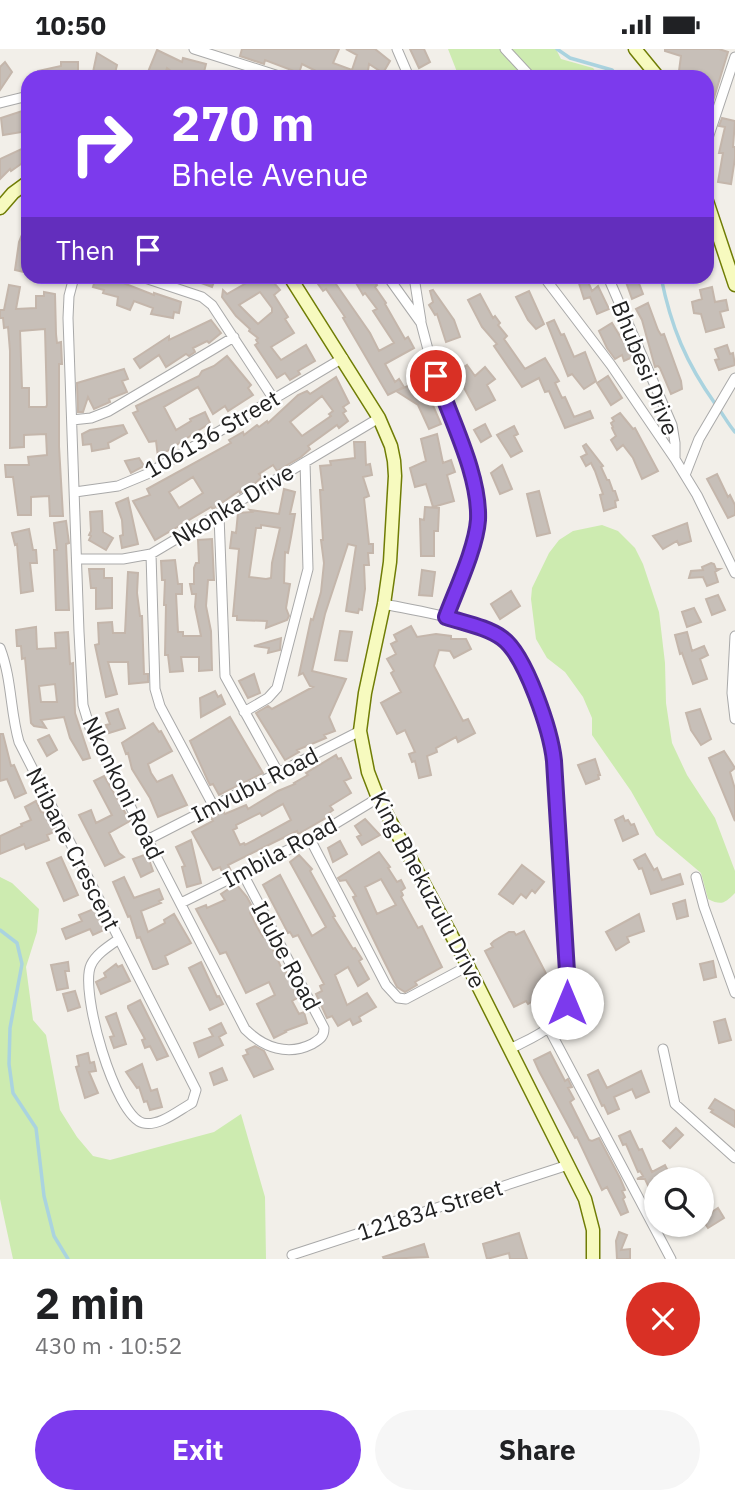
<!DOCTYPE html>
<meta charset="utf-8">
<style>
:root{--surface:#fff;--page:#f6f6f6;--text:#202124;--muted:#757577;--accent:#7c3aed}
body{margin:0;font-family:"IBM Plex Sans",sans-serif;background:var(--page);color:var(--text);height:100vh;display:flex;flex-direction:column;font-size:26px;white-space:nowrap}
*{box-sizing:border-box;margin:0}
p{font-size:23px;color:var(--muted)}
.icon{flex:none;width:38px;height:38px;fill:none;stroke:currentColor;stroke-width:2;stroke-linecap:round;stroke-linejoin:round}
.map{position:relative;height:1210px;overflow:hidden}
.side{display:flex;flex-direction:column;background:var(--surface);flex:1}
.side>*{flex:none}
.top-card{position:absolute;left:21px;top:21px;width:693px;height:214px;border-radius:21px;box-shadow:0 2px 5px #0004;background:#7c3aed;color:#fff;overflow:hidden}
.tools{position:absolute;left:644px;top:1118px;display:grid;gap:14px}
.tools a{display:grid;place-items:center;width:70px;height:70px;border-radius:50%;background:var(--surface);box-shadow:0 2px 5px #0004;font-size:35px}
.pin{position:absolute;display:grid;place-items:center;width:60px;height:60px;color:#fff;margin:-30px;border:4px solid #fff;border-radius:50%;box-shadow:0 2px 7px #0007}
.me{position:absolute;width:77px;margin:-38px;rotate:0deg;stroke-linejoin:round;filter:drop-shadow(0 0 5px #0008)}
.turn{display:flex;align-items:center;gap:24px;height:147px;padding:0 35px;font-size:32px}
.turn .icon{width:91px;height:91px;stroke-width:2.5}
.turn b{display:block;font-size:49px;line-height:60px}
.then{display:flex;align-items:center;height:66px;padding:0 35px;background:#0003;gap:14px;font-size:26px}
.round{display:grid;place-items:center;flex:none;width:74px;height:74px;border-radius:37px;background:var(--page)}
.overview{display:flex;align-items:center;justify-content:space-between;height:119px;padding:0 35px}
h1{font-size:42px;font-weight:700;line-height:52px}
.button{display:flex;gap:14px;margin-top:auto;padding:14px 35px}
.button a{flex:1;height:80px;border-radius:42px;background:var(--accent);color:#fff;font-size:28px;font-weight:700;line-height:80px;text-align:center}
.button a+a{background:var(--page);color:var(--text)}
.status{display:flex;justify-content:space-between;align-items:center;height:49px;padding:0 35px;background:var(--surface);direction:ltr}
.status svg{height:19px;fill:currentColor}
.map>svg:first-child{display:block}
</style>
<div class="status"><b>10:50</b><svg viewBox="0 0 49 12"><path d="M0 12V9h3v3zM5 12V6h3v6zM10 12V3h3v9zM15 12V0h3v12zM26 1h20v11H26zM47 4h2v5h-2z"/></svg></div>
<div class="map">
<svg width="735" height="1210" viewBox="0 0 735 1210">
<rect width="100%" height="100%" fill="#f2efe9"/>
<path fill="#cdebb0" d="M448 0H556L561 10 593 19 597 24 596 28H459Z
M602 476 618 482 635 499 643 515 659 563 665 614 666 654 672 694 687 726 715 769 735 822V844C725 854 722 857 708 850L701 824 656 786 631 742 592 686V669L583 648 565 623 547 609 536 590 531 550 532 539 549 504 559 491 573 482Z
M0 828 12 834 39 860 37 883 26 918 33 971 46 986 60 1061 77 1088 93 1107 110 1111 214 1083 241 1065 265 1148 266 1210H13L0 1150Z"/>
<g fill="none" stroke-linecap="round" stroke-linejoin="round">
<path stroke="#aad3df" stroke-width="3.5" d="M557 0 570 9 612 21 618 28
M661 228C671 278 686 314 716 356 723 365 728 375 735 383
M0 881 17 894 22 915 10 979 9 1015 13 1044 36 1079 44 1147 54 1187 68 1210"/>
</g>
<path fill="#c7bfb8" stroke="#c4b6ab" stroke-width="2" fill-rule="evenodd" d="M242 0H339L333 14 352 21 357 6 346 0H375L390 12 383 24 369 15 367 28H320L322 25 302 15 299 24 265 11 264 15 240 7Z
M410 0H424L430 13 419 19Z
M665 0H719L728 3 709 65 707 28H681L682 22H679L681 7 665 2Z
M157 1 182 13 183 9 206 15 203 27 179 28 167 19 164 27 153 22 148 23Z
M97 4 117 16 114 28H92Z
M5 13 12 23 0 41V18Z
M61 13H78V26L38 25V22L61 17Z
M22 62 23 72 28 67V82L3 86 1 69Z
M722 69 735 72 733 98H735V109L731 135 718 133 723 104H719L725 78 719 77Z
M28 97V110L11 122 10 120 0 130V110Z
M26 176 28 177V224L15 221 19 193Z
M96 228 113 230 154 246V244L181 253 179 264 174 263 173 269 151 265 153 259 134 252 130 261 117 256 118 248 103 244 104 241 93 238Z
M185 228H216L212 238Z
M243 228H269L280 241 274 246 288 268 285 270 294 284 271 298 281 311 306 296 315 312 298 322 300 325 290 331 285 324 277 329 255 296 258 294 256 291 258 289 249 282 250 280 236 267 222 248 223 241 227 245 248 233ZM260 243 272 259V263L258 275 239 256Z
M313 228H331L370 284 379 302 394 294 373 262 377 260 365 244 363 246 356 234 367 228H372L377 236 375 238 386 254 385 255 405 290 408 288 414 299 385 315 395 333 399 330 404 338 388 346 343 269 345 268 326 240 323 242Z
M577 228H586L592 242 598 237 609 260 597 265 590 248 584 250Z
M637 229 643 245 632 250 626 233Z
M9 236 20 238 16 260 36 259V247H44V243L55 245 56 285 57 294 61 293 62 315H59V397L63 467H50L49 447 31 448V466H18L13 428H6L5 416H29L28 408 47 406 46 385 24 386V398L10 399V302L8 278 4 279 3 269H0V261H4ZM45 280 47 356 46 358H29V339H22L20 282Z
M712 238 715 253 726 251 728 261 720 263 724 278 706 283 701 265 694 264 692 253 702 250 700 241Z
M433 241 454 271 460 288 446 293 437 265 435 266 429 256 433 253 430 242Z
M529 242 544 275 536 280 528 271 516 248Z
M480 245 493 269 495 267 500 274 498 276 507 287 504 290 525 320 545 309 559 332 555 334 562 349 565 348 574 368 590 362 593 369 565 379 549 342 545 343 539 329 522 338 494 297 497 295 482 278 468 251Z
M648 254 658 281 661 286 664 285 681 332 682 340 671 345 660 319 658 317 655 318 642 271 636 260Z
M211 271 221 284 209 294 207 292 193 299 195 303 189 307 186 305 166 318 159 306 140 319 134 310 169 287V291Z
M554 271 561 286 564 285 574 308 585 303 596 332 584 340 572 325 568 327 547 274Z
M612 274 623 292 626 291 635 307 624 312 622 306 615 310 607 299 599 282Z
M727 296 730 305 733 304 735 316 719 321 715 311 719 310 715 300Z
M227 307 251 336 248 339 253 346 228 362 225 357 213 365 198 338 164 358 176 381 191 372 190 370 205 363 210 374 158 408 156 392 149 393 133 364 138 362 136 357 199 327 202 322 214 317Z
M467 316 475 327 485 318 495 330 487 336 495 351 476 361 456 324Z
M124 320 128 330 122 332 127 343 109 350 110 353 94 360 88 348 83 363H78L77 334Z
M608 327 622 349 611 356 597 334Z
M336 328 349 354 343 358 346 362 343 364 348 372 339 379 337 376 308 397 310 400 301 408 277 422 273 416 259 425 262 428 252 437 240 444 239 442 213 460 211 458 155 491 133 452 150 446 147 440 231 394 229 391 243 383 244 386 257 376 259 378 267 372 268 374 298 346 307 342 310 345ZM322 347 333 362 329 365 331 367 302 387 290 373ZM193 428 203 444 179 459 169 443Z
M422 331 441 375 429 380 418 356 396 342Z
M620 364 633 380 635 379 658 422 642 430 633 409 623 396 617 401 611 391 616 387 612 379 613 378 611 374 614 372 612 369Z
M485 375 491 387 481 393 474 381Z
M123 376 127 384 108 394 109 399 92 402 91 395 83 396 82 385 90 381Z
M514 377 518 385 514 387 522 402 511 408 497 386Z
M437 385 443 414 451 411 455 423 447 426 454 452 433 458 426 435 415 438 410 419 426 412 421 390Z
M354 393H365L366 416 370 415 372 426 363 428 369 447 364 449 369 495H373V504H368L369 516H364L365 540 362 561 359 560 358 564 346 562 356 497 348 495 325 565 312 622 346 630 329 668 335 682 324 686 326 689 297 701 299 703 285 711 256 664 268 657 272 660 313 638 310 637 303 624 299 626 311 570 313 571 321 543 324 514 321 491H323L320 441H323L320 417 331 416 330 412 355 409Z
M586 395 603 417 601 418 607 431H609L613 442H615L618 451 615 452 616 458 604 462 600 446 603 445 595 422 591 414 586 417 581 408 587 405 583 397Z
M139 409 144 417 131 424 125 412Z
M502 416 512 440 500 445 491 424Z
M717 425 728 448 730 446 735 456V466L728 469 707 430Z
M284 440 295 443 290 465H295L291 488 288 504 285 503 284 534 290 535 286 559 289 567 287 571 266 579 267 572 237 571V567H233L239 500 230 499 232 483 236 484 238 464 252 463 250 461 279 465ZM261 476 280 479 272 514 271 529 266 530 249 528 256 479H261Z
M539 442 550 484 537 487 527 445Z
M128 449 138 495 122 499 120 487 123 486 122 471 116 454Z
M425 458 439 459 438 482H434V507H421L420 470 424 471Z
M102 462 103 483 113 489 106 501 89 491 91 487 89 486 91 482 90 463Z
M66 472 69 494 66 495 69 561H56L54 501H57L54 474Z
M687 474 691 492 679 496 677 492 663 500 653 487Z
M29 480 33 501H36L37 514H30L33 542 21 544 17 495 15 496 12 484Z
M212 490 214 531H208L206 557 211 582 212 621 199 622V608H181L183 622 170 623 168 606H165L166 556H164L165 531H162L161 512 175 511 178 535H182V545H176L178 583H183V587H201L195 558 196 545H192L190 535H194V519L196 514H199L198 491Z
M711 514 714 515 716 520H720L715 523 718 533 707 537 703 528 689 529 691 522 703 521 702 518Z
M89 520H104V529H112V559L96 560V539H91Z
M422 521 435 523 432 547 419 546Z
M128 523 138 524 137 544 140 567H142L144 625H148V633L129 635 128 613H108L117 645 106 648 95 596 99 595 98 574 112 573 113 584H125Z
M511 542 520 557 500 570 491 555Z
M718 546 725 561 712 566 706 550Z
M694 559 701 573 687 578 682 563Z
M411 577 417 588 436 585 451 587V590H466L471 600 454 609 450 602 439 601 434 617 463 672 468 670 475 684 458 693 456 688 436 699 437 703 427 707 431 726 419 729 415 712 412 713 409 705 415 703 405 681 397 685 381 654 401 643 391 624 394 622 387 610 396 605 391 595 397 592 394 586Z
M36 578 37 600 56 599 55 584 68 583 70 615 73 614 75 664 90 709 83 711 70 689 64 668 41 671 46 679 34 677 31 674 25 609 22 610 21 597H17L16 581ZM55 635 57 653H41L39 637Z
M340 582 352 583 347 612 335 611Z
M687 583 692 602 704 597 708 606 700 610 707 630 693 635 682 604 680 605 675 586Z
M281 589 280 601 268 604 269 599 254 597Z
M254 625 260 644 248 649 239 632Z
M215 642 218 648 221 646 225 655 201 668 200 649Z
M118 660 125 679 109 684 106 676 110 675 106 664Z
M700 660 711 690 701 696 691 681 686 664Z
M230 668 263 724 219 746 213 735 210 736 208 732 190 692Z
M153 674 159 683 161 682 172 702 148 715 151 724 157 733 172 726 187 756 158 768 150 749 132 720 128 704 126 705 122 694Z
M0 685H3L11 717 14 716 26 744 15 749 7 730 0 732Z
M49 686 57 701 47 707 38 691Z
M724 702 735 719 730 723 735 740V772L709 709Z
M336 706 338 710 341 709 351 729 344 732 351 744 330 757 333 761 329 764 331 766 298 785 297 782 228 816 231 822 223 825 220 818 213 821 192 783 213 772 211 769 223 762 225 765 246 756 248 760 278 742 295 735 294 734 308 726 306 724ZM283 755 291 771 245 796 244 794 240 796 233 781 237 779 236 776 260 764 262 767Z
M595 710 600 726H598L599 730 586 735 578 716Z
M104 727 130 772 109 784 119 804 124 808 105 817 79 766 91 761 96 774 112 766 94 732Z
M36 752 41 763 48 765 56 782 47 786 49 791 26 800 24 795 0 805V787L22 777 21 775 31 771 25 758Z
M623 767 625 772 628 771 631 776 634 775 638 785 623 792 615 771Z
M365 770 380 786 362 796 357 788 361 786 355 777Z
M191 791 201 834 187 838 182 818 185 817 176 798Z
M340 792 347 805 333 813 328 799Z
M379 803 390 818 388 819 397 833 401 831 405 839 401 842 403 846 401 848 418 879 422 877 442 918 415 933 417 936 405 943 397 938 382 908 353 848 356 847 346 831 340 832 338 829ZM381 830 396 856 377 865 365 838Z
M147 805 153 822 141 828 133 810Z
M645 805 654 821 657 819 662 831 680 825 683 835 651 845 642 819 639 820 634 811Z
M299 806 312 820 310 822 335 867 333 868 353 900 355 899 362 910 359 912 369 930 358 937 348 918 335 926 347 956 367 944 376 958 359 968 361 972 353 976 350 970 338 977 332 967 327 969 316 945 322 942 320 937 324 935 298 886 293 888 290 883 288 884 263 836 280 826 312 887 326 878 290 813Z
M61 808 78 846 64 852 47 814Z
M522 816 544 833 535 844 532 841 526 849 521 845 513 855 499 845Z
M124 828 134 849 159 840 163 850 159 852 161 854 141 862 148 883 165 874 164 871 174 865 191 894 165 907 168 915 156 920H153L140 888 137 889 130 867 128 868 113 833Z
M236 835 247 848 254 861 250 864 257 878 263 888 266 886 282 920 284 919 297 943 295 944 297 949 292 952 299 965 304 963 307 974 285 982 286 983 274 989 257 955 275 946 269 933 246 944 226 903 220 905 196 860 206 856 207 859 225 851 221 845Z
M685 851 688 867 677 870 673 855Z
M96 859 104 881 93 886 90 880 66 890 62 880 82 872 79 866Z
M639 865 644 882 627 888 629 893 616 901 606 883Z
M524 882 553 938 540 944 542 947 528 955 526 952 514 958 485 902 493 898 491 895 494 892 509 883H514L516 886Z
M713 912 716 928 704 931 700 915Z
M68 913 69 922H65L68 939 57 941 51 916Z
M201 913 217 948 219 947 223 955 210 961 189 919Z
M116 915 118 918 122 916 130 932 101 945 96 933 106 928 104 924Z
M75 942 80 958 68 962 63 945Z
M140 951 168 1007 157 1011 150 997 145 999 142 991 145 990 128 959V957Z
M116 964 126 995 114 999 110 988 114 987 106 968Z
M725 970 731 991 719 994 714 973Z
M221 974 226 984 219 988 223 996 199 1008 194 994 213 987 209 980Z
M255 997 264 1002 273 1020 254 1028 243 1007 248 1005 246 1001Z
M550 1003 565 1032 568 1030 572 1038 568 1039 574 1050 570 1053 589 1091 592 1092 599 1089 620 1129 625 1141 622 1142 625 1148 623 1150 628 1163 621 1166 607 1138 602 1141 577 1088 575 1089 539 1022 534 1011Z
M88 1004 90 1014 94 1013 96 1022 89 1023 98 1044 85 1049 76 1018 79 1017 77 1007Z
M142 1015 151 1042 157 1040 162 1058 150 1061 147 1052 144 1053 139 1038 137 1039 126 1023Z
M222 1019 227 1031 214 1036 210 1024Z
M598 1021 607 1039 641 1022 649 1043 636 1049 632 1040 614 1048 619 1060 608 1065 604 1056 602 1057 588 1026Z
M715 1050 735 1062V1078L711 1063 713 1061 709 1059Z
M676 1079 683 1086 670 1099 663 1092Z
M630 1082 639 1101 642 1100 652 1123 665 1116 672 1130H656V1138L650 1141 645 1130H637L643 1127 640 1122 638 1123 626 1095 623 1096 619 1087Z
M718 1159 724 1169 708 1179 702 1170Z
M619 1183 627 1186 621 1201 630 1200V1210H617L616 1192Z
M519 1184 527 1210H510L509 1204 487 1210 483 1195Z
M424 1195 428 1208 384 1210 383 1208Z"/>
<g fill="none" stroke-linecap="round" stroke-linejoin="round">
<g stroke="#a9a9a9" stroke-width="11">
<path id="street" d="M194 0 282 28
M397 0 409 28
M505 0 531 28
M0 54 28 47
M707 92 735 8
M74 228 69 247 68 269 79 583 83 656 90 679 245 980C264 999 288 1007 312 995 320 990 324 988 324 979L242 823
M142 228 202 248 212 256 273 349
M388 228 421 274 431 312 471 425 478 469 477 481 446 568
M414 228 421 272
M544 228 611 316 675 410
M608 228 672 376 675 394V410L697 446 735 524
M72 371 91 369 109 362 234 288
M685 426 699 390 735 329
M75 443 118 437 147 425 343 309
M219 466 225 627 279 725
M151 505 155 640 160 657 214 758
M77 510H123L151 505 379 369
M384 555C417 562 489 572 511 597 521 608 526 626 532 640 542 664 551 686 554 712L568 947C563 978 535 987 510 1000
M735 587 732 644 735 670
M0 599C12 630 10 662 19 693L196 1041 192 1054C179 1061 159 1078 143 1074 115 1067 79 941 91 916 96 905 109 897 119 890
M244 663 268 649 277 639 308 520 305 413
M149 790 360 682
M310 790 386 936 398 949 406 950 468 917
M696 828 704 858 735 944
M181 854 310 790 378 749
M549 980 671 1210
M663 1000 675 1055 735 1109
M292 1206 568 1116"/>
</g>
<g stroke="#707d05" stroke-width="15">
<path id="secondary" d="M635 0 658 28
M707 152 735 236
M0 159 13 144 28 133
M290 228 379 369 391 397 394 412 395 427 390 513 384 555 365 644 360 682 368 723 378 749 468 917 585 1150 593 1181V1210"/>
</g>
<use href="#street" stroke="#fff" stroke-width="9"/>
<use href="#secondary" stroke="#f7fabf" stroke-width="12"/>
</g>
<g fill="none" stroke-linecap="round" stroke-linejoin="round">
<g stroke="#51269a" stroke-width="18">
<path id="route" d="M436 327C451 371 480 426 478 471 476 499 456 541 446 568 464 574 487 578 502 589 526 606 551 683 554 712L568 939 567 954"/>
</g>
<use href="#route" stroke="#7c3aed" stroke-width="12"/>
</g>
<g text-anchor="middle" stroke-width="5" stroke-linejoin="round" paint-order="stroke">
<g font-size="23" fill="#222" stroke="#fff">
<text transform="translate(645 319) rotate(68)" y="8">Bhubesi Drive</text>
<text transform="translate(212 385) rotate(-30)" y="8">106136 Street</text>
<text transform="translate(233 456) rotate(-31)" y="8">Nkonka Drive</text>
<text transform="translate(255 736) rotate(-27)" y="8">Imvubu Road</text>
<text transform="translate(123 739) rotate(64)" y="8">Nkonkoni Road</text>
<text transform="translate(73 800) rotate(63)" y="8">Ntibane Crescent</text>
<text transform="translate(280 803) rotate(-28)" y="8">Imbila Road</text>
<text transform="translate(428 841) rotate(62)" y="8">King Bhekuzulu Drive</text>
<text transform="translate(286 907) rotate(62)" y="8">Idube Road</text>
<text transform="translate(430 1161) rotate(-18)" y="8">121834 Street</text>
</g>
</g>
</svg>
<div class="tools">
<a><svg class="icon" aria-label="search" viewBox="0 0 24 24"><circle cx="10" cy="10" r="6"/><path d="M15 15l6 6"/></svg></a>
</div>
<div class="pin" style="left:436px;top:327px;background:#d93025"><svg class="icon" aria-label="arrive" viewBox="0 0 24 24"><path d="M6 21V4h12l-3 4 3 4H6"/></svg></div>
<svg class="me" style="left:567px;top:954px" viewBox="-20 -20 40 40"><circle r="19" fill="#fff"/><path d="M0-13L10 11 0 6-10 11z" fill="#7c3aed"/></svg>
<div class="top-card">
<div class="turn"><svg class="icon" aria-label="right" viewBox="0 0 24 24"><path d="M7 20v-9h11M14 6l5 5-5 5"/></svg><div><b>270 m</b>Bhele Avenue</div></div>
<div class="then">Then<svg class="icon" aria-label="arrive" viewBox="0 0 24 24"><path d="M6 21V4h12l-3 4 3 4H6"/></svg></div>
</div>
</div>
<section class="side">
<div class="overview"><div><h1>2 min</h1><p>430 m · 10:52</p></div><a class="round" style="background:#d93025;color:#fff"><svg class="icon" aria-label="close" viewBox="0 0 24 24"><path d="M6 6l12 12M18 6L6 18"/></svg></a></div>
<div class="button"><a>Exit</a><a>Share</a></div>
</section>
